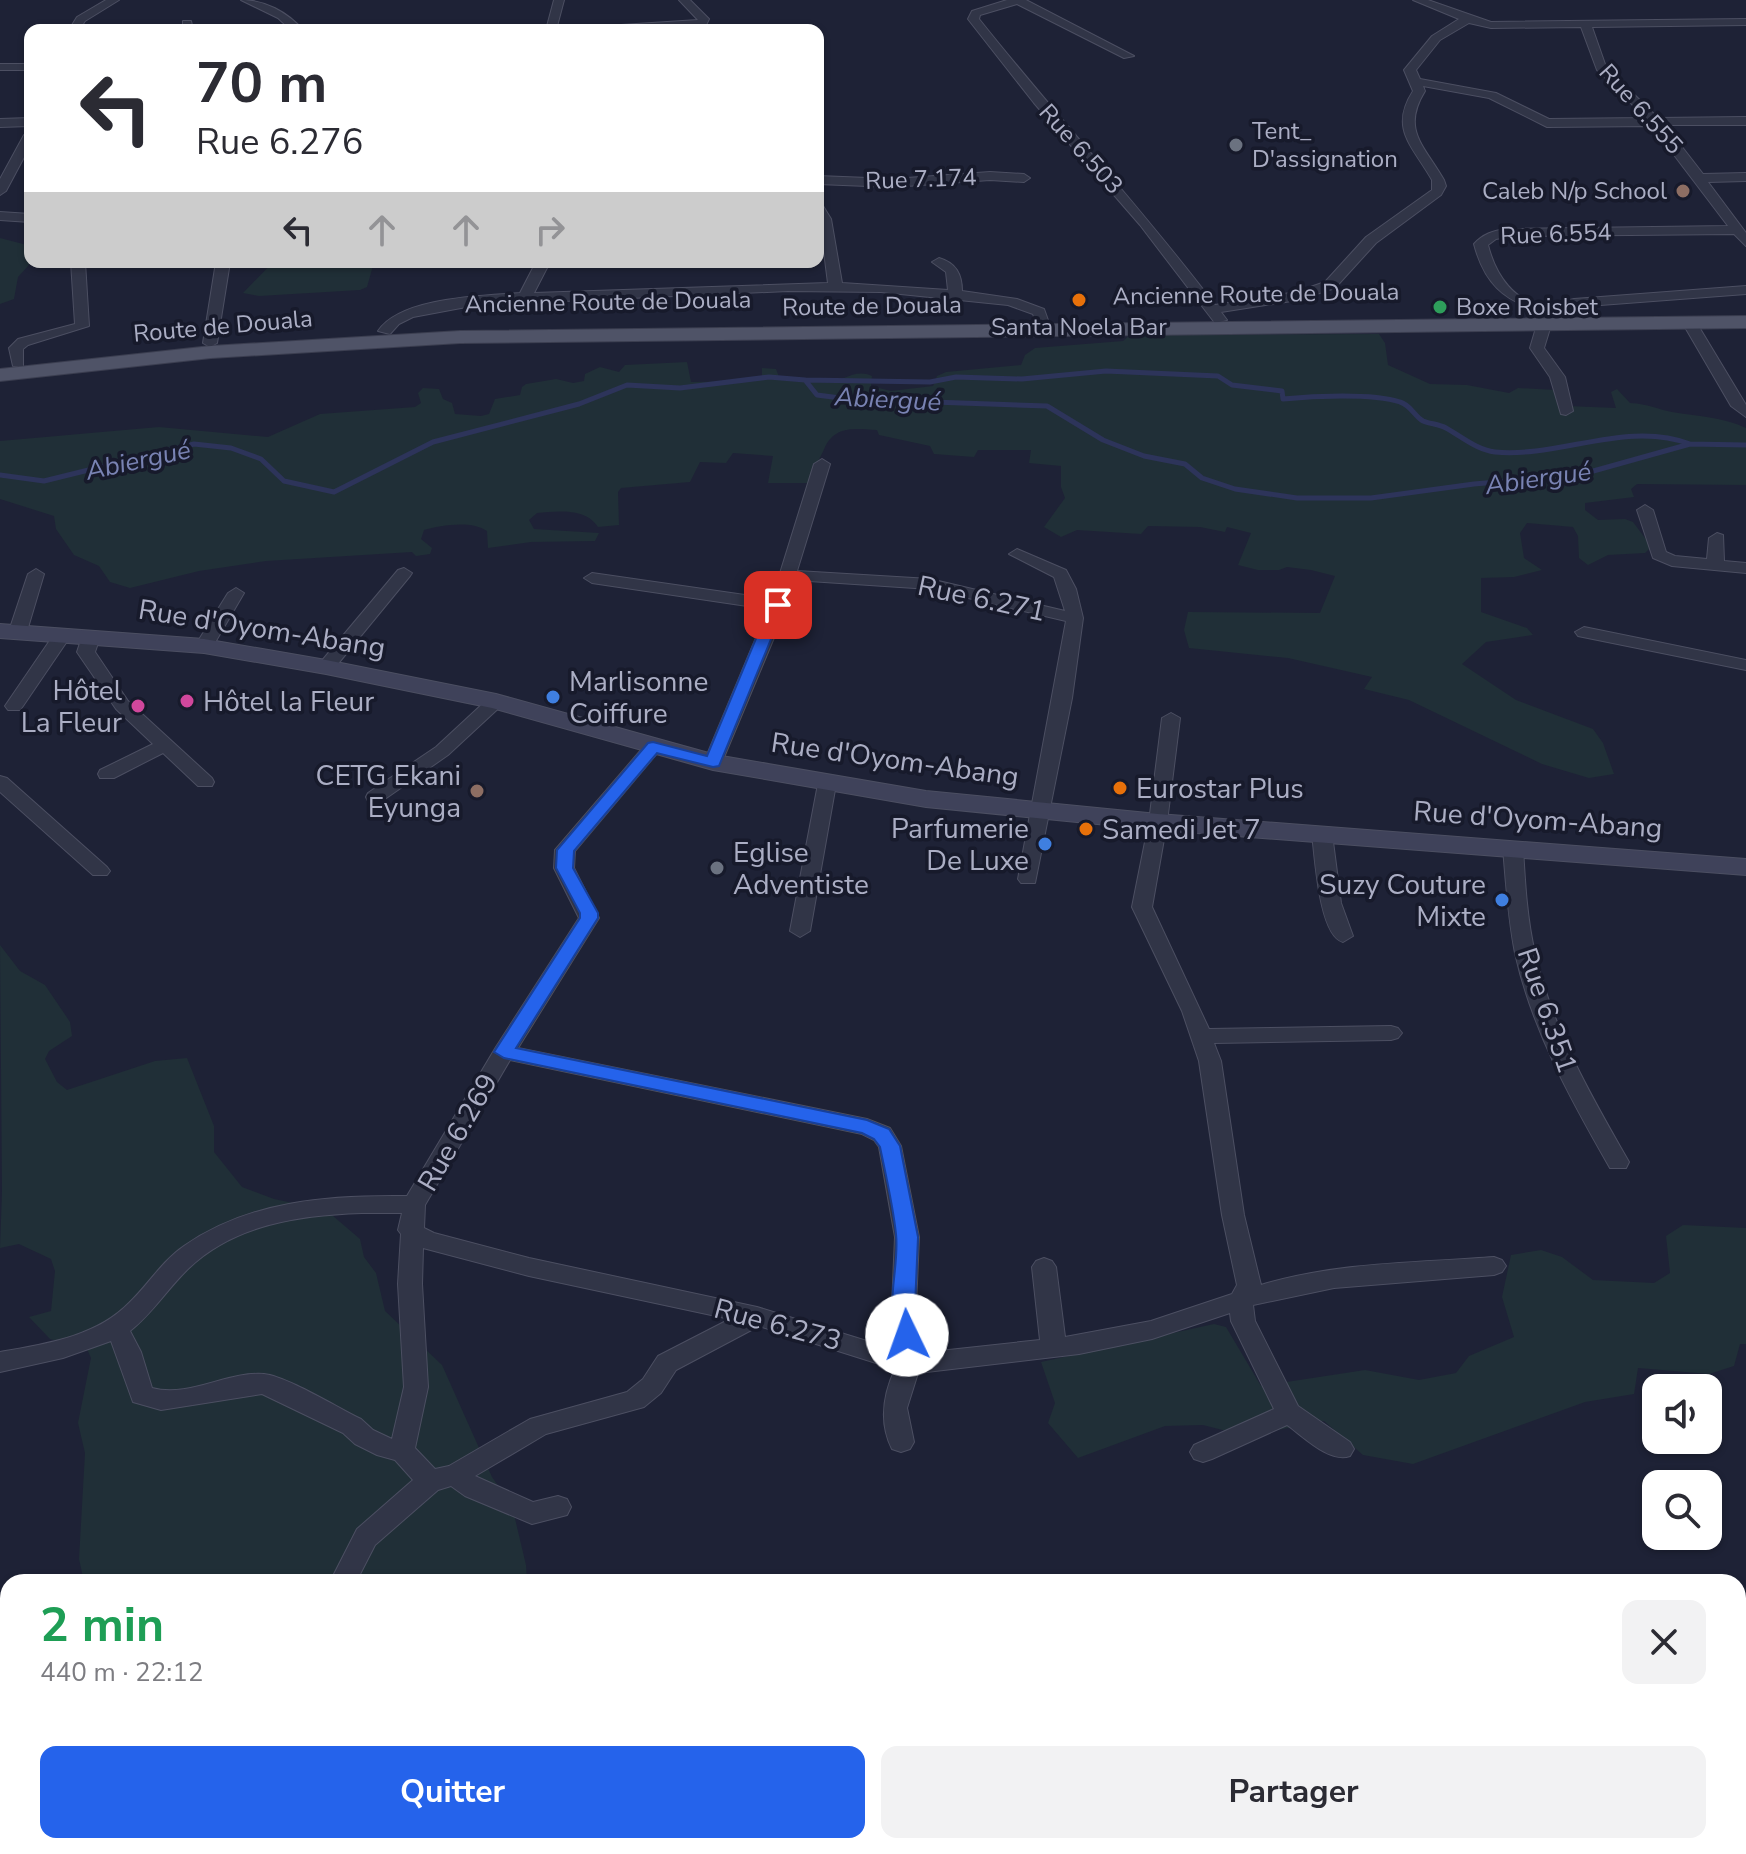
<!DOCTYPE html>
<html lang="fr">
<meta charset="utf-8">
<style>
:root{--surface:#fff;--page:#f2f2f3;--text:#2b2b33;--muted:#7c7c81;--accent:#2563eb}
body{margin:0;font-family:"Nunito Sans",sans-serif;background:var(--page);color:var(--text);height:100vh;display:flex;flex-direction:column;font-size:30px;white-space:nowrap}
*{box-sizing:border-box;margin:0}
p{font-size:26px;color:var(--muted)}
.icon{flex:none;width:44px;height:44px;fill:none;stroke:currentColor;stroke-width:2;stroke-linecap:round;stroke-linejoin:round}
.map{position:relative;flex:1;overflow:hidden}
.side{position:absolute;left:0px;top:1574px;width:1746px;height:280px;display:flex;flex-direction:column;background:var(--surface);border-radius:24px 24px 0 0;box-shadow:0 2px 6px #0004}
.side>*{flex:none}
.top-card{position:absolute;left:24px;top:24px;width:800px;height:244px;border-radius:16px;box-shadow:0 2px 6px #0004;background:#fff;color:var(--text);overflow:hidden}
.fabs{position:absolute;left:1642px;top:1374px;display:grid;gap:16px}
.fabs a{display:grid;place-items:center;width:80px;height:80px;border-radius:16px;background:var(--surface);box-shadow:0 2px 6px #0004;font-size:40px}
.pin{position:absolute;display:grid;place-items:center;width:68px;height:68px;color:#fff;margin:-34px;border-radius:16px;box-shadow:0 4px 12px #0006}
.me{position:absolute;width:88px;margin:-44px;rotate:357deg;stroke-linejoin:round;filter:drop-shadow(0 0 6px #0008)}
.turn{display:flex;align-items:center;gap:28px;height:168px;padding:0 40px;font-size:36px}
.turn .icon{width:104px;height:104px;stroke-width:2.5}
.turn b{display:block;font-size:56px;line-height:68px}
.lanes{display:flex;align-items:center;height:76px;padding:0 40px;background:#0003;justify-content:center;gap:40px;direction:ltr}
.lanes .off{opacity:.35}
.round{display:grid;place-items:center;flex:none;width:84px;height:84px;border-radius:16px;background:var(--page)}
.overview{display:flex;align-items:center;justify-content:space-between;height:136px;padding:0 40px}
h1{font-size:48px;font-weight:700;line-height:60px;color:#1e9e55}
.button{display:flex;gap:16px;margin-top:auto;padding:16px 40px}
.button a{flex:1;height:92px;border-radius:16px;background:var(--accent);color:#fff;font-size:32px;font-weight:700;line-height:92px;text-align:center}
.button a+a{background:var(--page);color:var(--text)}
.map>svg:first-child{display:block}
</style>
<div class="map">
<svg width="1746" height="1854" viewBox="0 0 1746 1854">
<rect width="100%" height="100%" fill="#1e2236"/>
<path fill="#202f37" d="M0 238 27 245 29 265 18 277 14 299 0 304Z
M273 262H374L367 287 360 290 259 296 243 293Z
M1379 334 1385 343 1388 365 1430 384 1467 385 1509 393 1518 388 1556 390 1567 406 1616 408 1611 392 1617 389 1630 403C1649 404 1656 409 1672 412 1697 416 1723 417 1746 428V485L1637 484 1631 489 1634 497 1585 503V510L1598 520 1625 519 1633 522 1648 542 1649 549 1645 553 1608 555 1588 565 1579 558 1578 536 1573 527 1527 523 1520 533 1524 558 1542 570 1514 577 1481 578V612L1527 628 1533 635 1486 642 1462 664 1516 700 1593 729 1603 743 1614 774 1589 778 1542 764 1409 700 1364 689 1372 677 1288 658 1189 648 1184 630 1188 612 1320 613 1335 576 1311 570 1287 567 1279 570H1258L1238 565 1251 533 1227 527 1225 532 1200 527 1148 526 1141 534 1077 530 1061 537 1044 527 1065 498 1061 487V466L1029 463 1031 450H978L974 457 934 454 930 446 879 435 877 430C855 429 836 425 825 447 820 459 813 469 808 483H768L773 456 733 453 726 463 700 462 690 482 621 488 618 492 619 525 598 527C586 508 558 511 537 513L529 520 534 529 599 533 595 541 531 542 488 548 487 531C472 520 441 525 424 530L421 539 432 548 430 554 416 556 412 552 266 561 199 571 130 588 110 582 99 566 74 555 56 529 54 516 0 499V441L159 427 268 437 320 414 415 407 421 403 418 393 423 388 439 389 443 399 452 403 455 414 481 416 489 414 495 399 520 395 522 387 526 384 556 379 573 383 584 381 585 374 600 367 619 372 625 365 687 362 691 382 757 381 762 378V368L776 369 779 377C795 380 811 382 827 382 844 382 854 368 872 376L871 386 891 391 933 386 937 376 946 372 1021 365 1025 355 1035 348 1123 341 1130 335Z
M0 945 20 971 45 985 70 1022 72 1036 49 1051 45 1059 57 1082 67 1090 155 1061 187 1058 214 1126V1152L242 1187 274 1199 326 1210 360 1239 364 1257 376 1273 385 1311 442 1365 492 1477 512 1506 526 1565 527 1582H84L79 1559 85 1453 78 1423 91 1358 87 1349 50 1339 29 1317 51 1311 55 1271 51 1259 19 1244 0 1248 2 1192Z
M1683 1225 1746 1228V1344H1740L1734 1366 1709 1374 1638 1368 1634 1394 1585 1402 1413 1464 1363 1455 1324 1421 1246 1436 1203 1425 1165 1426 1078 1458 1048 1423 1055 1403 1041 1362 1214 1324 1226 1327 1261 1386 1365 1370 1419 1380 1456 1373 1469 1356 1514 1337 1502 1297 1511 1255 1541 1250 1562 1257 1593 1280 1654 1283 1670 1273 1666 1236Z
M35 1846H263L243 1854H36Z"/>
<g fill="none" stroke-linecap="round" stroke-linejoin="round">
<path stroke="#2d345a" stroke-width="5" d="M805 380 930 382 956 377 1022 379 1106 371 1218 376 1232 385 1282 391 1283 399C1312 396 1373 393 1400 402 1411 405 1414 416 1423 421 1430 424 1439 424 1446 428 1462 437 1477 450 1495 452 1560 458 1627 420 1690 444
M0 475 44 481 194 444 231 448 261 459 284 481 334 492 433 442 579 404 627 385 680 388 769 377 805 380 817 395 848 399 1047 406 1103 440 1144 456 1185 464 1202 478 1235 489 1297 498H1371L1474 484 1579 475 1690 444 1746 445"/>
<g stroke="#4c4f62" stroke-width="2">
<path id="street" d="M106 0H119L85 21 79 30H69L77 17Z
M241 0C265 0 287 12 303 30H291L278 18Z
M554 0H564L556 30H546Z
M679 0H690L709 19 706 25 585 30 590 27 698 20Z
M1007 0H1026L1134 56 1124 58 1017 4 980 15 979 19C1056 116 1140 206 1215 305L1296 292 1325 282 1366 237 1432 190V180C1412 145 1389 129 1413 91L1404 70 1432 36 1459 19 1413 0H1428L1491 22 1746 19V25L1592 27 1606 67 1658 118 1746 117V125H1665L1703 174 1746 173V181L1708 182 1746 233V246L1734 234 1512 236 1496 239 1488 245C1495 273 1514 305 1548 305 1556 305 1566 301 1574 299L1746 286V294L1574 307 1555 312 1544 348 1565 377 1573 411 1566 415 1561 414 1550 377 1530 348 1541 311C1503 301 1484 282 1474 244 1483 234 1493 231 1505 229L1728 226 1652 126 1547 127 1489 98 1423 86 1425 91C1401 130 1424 145 1444 180L1446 186 1441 195 1376 243 1335 288 1298 300 1221 312 1227 320 1215 323 1140 225 1034 103 968 19 972 11ZM1469 23 1491 28 1581 27 1597 70 1646 118 1549 119 1496 93 1420 79 1416 70 1440 40Z
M183 21H191L193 30H183Z
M0 64H30V70H0Z
M30 118V126L0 127V119Z
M30 131V146L6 191 0 195V179L24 135Z
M990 172 1024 174 1030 178 1024 182 990 180 893 187 818 184V176L893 179Z
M818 205 823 206 831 219 842 283 948 290 946 272 932 262 939 258C956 263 962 274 962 291L1017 299 1044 309 1049 323 1037 326 1033 314 1008 305 881 292 788 291 477 305 413 317 399 324 390 334 378 331C401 297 481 296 520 293L536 262H550L534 293 828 283Z
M0 212 30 214V222L0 220Z
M71 262H85L89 326 28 345 23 349V366H13L9 348 18 339 75 324Z
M216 262H230L217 343 210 347 203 343Z
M1689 318 1696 322 1746 405V417L1731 406 1682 322Z
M822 459 830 464 797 571 930 579 1065 611 1054 577 1009 554 1017 549 1066 570 1076 589 1083 618 1072 698 1035 883H1021L1018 879 1066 621 930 589 794 580 781 621 722 762 713 767 704 762 768 609 592 583 584 578 592 573 772 599 814 464Z
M1645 505 1653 510 1666 552 1675 556 1707 559 1709 538 1717 533 1723 535 1724 561 1746 563V573L1672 566 1653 558 1637 510Z
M404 568 412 573 410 576 332 671H320L317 667 320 663 398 570Z
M36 569 44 574 27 631 24 635H12L9 631 28 574Z
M236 588 244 593 213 646 210 650H198L195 646 228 593Z
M1584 627 1746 660V670L1578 636 1575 632Z
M63 629 72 634 23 706 20 710H8L5 706 57 630Z
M91 632 100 637 95 652 128 701 212 778 214 782 212 786H198L163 753 114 778H100L98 774 100 770 153 744 116 709 77 652 82 637Z
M496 696 502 697 505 701 502 705 448 755 382 801H368L366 797 368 793 436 747 490 697Z
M1171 713 1180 718 1167 822 1152 907 1209 1029 1391 1026 1398 1028 1402 1033 1398 1038 1391 1040 1214 1043 1221 1061 1244 1215 1261 1285C1336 1262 1417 1263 1494 1257L1502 1260 1506 1266 1502 1272 1494 1275 1334 1288 1253 1305 1255 1321 1298 1406 1350 1442 1354 1449 1350 1456C1329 1463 1304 1437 1287 1425L1212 1459 1203 1462 1194 1459 1190 1452 1194 1445 1274 1409 1231 1321 1230 1313 1152 1339 1079 1354 918 1373 907 1408 914 1442 910 1449 901 1452 892 1449C879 1423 883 1395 895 1369L759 1326 676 1370 661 1393 644 1407 546 1434 475 1476 533 1502 558 1496 567 1499 571 1507 567 1515 532 1524 465 1496 451 1486 438 1490 375 1545 356 1582H330L357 1529 413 1480 395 1460 377 1455 355 1444 343 1433 262 1394 161 1410 133 1402 111 1341 63 1358 0 1372V1352C45 1344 96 1337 129 1303 148 1285 162 1261 184 1246 250 1200 330 1195 407 1196L496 1047 579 918 554 868 555 850 647 743H659L662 747 659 751 575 851 574 868 599 918 518 1048 867 1119 890 1128 901 1146 919 1237 916 1306 921 1353 1040 1340 1032 1267 1036 1261 1044 1258 1052 1261 1056 1267 1065 1337 1151 1321 1232 1294 1237 1285 1222 1215 1199 1061 1182 1011 1132 907 1149 822 1162 718ZM510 1060 862 1134 874 1140 879 1147 895 1237 892 1306 896 1350 757 1307 529 1258 434 1233 424 1228 425 1205ZM362 1213H402L398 1230 401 1234 398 1284 404 1387 392 1439 373 1430 361 1419C338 1408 286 1376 264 1374 227 1371 190 1398 152 1388L141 1352 130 1331C153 1313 168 1288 189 1268 235 1224 301 1215 362 1213ZM423 1248 529 1276 730 1319 658 1356 643 1379 627 1392 530 1419 449 1466 435 1469 415 1448 428 1387 422 1284Z
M0 776 7 778 107 867 110 871 107 875H93L0 792Z
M827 778 836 784 810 931 800 937 790 931 818 784Z
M1322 828 1332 834 1341 903 1353 936 1343 942C1319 936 1315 857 1312 834Z
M1513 842 1523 848C1525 883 1527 919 1535 953 1552 1028 1591 1096 1629 1162L1626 1168H1610C1571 1100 1532 1030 1515 953 1508 918 1506 883 1503 848Z
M154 1846H185L181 1854H150Z
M288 1846H335L331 1854H284Z
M463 1846H494L498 1854H467Z
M810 1846H840L836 1854H806Z
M906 1846H960L956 1854H902Z
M1335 1846H1365L1369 1854H1339Z
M1672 1846H1702L1706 1854H1676Z"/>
</g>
<g stroke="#4c4f62" stroke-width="2">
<path id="secondary" d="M0 624 204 639 326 660 496 694 716 755 926 791 1158 814 1746 859V875L1158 830 926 807 713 770 492 708 326 674 204 653 0 638Z"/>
</g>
<g stroke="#3b3e50" stroke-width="2">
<path id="primary" d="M1746 316V328L460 343 211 358 0 381V369L211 346 460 331Z"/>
</g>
<use href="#street" fill="#313547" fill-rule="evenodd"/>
<use href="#secondary" fill="#3f425a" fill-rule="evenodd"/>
<use href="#primary" fill="#4f5367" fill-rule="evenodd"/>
</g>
<path fill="#2563eb" stroke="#184099" stroke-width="2" d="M778 601 785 605 719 766 713 767 657 753 574 851 573 868 598 913V918L516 1048 867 1120 889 1129 900 1146 918 1237 915 1306 918 1335 915 1341 907 1343 899 1341C883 1310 900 1267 896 1234 893 1205 886 1176 880 1147L874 1139 862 1133 504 1058 494 1052 580 918V913L556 868 557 850 648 743 653 742 707 756 770 605Z"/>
<g fill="#6b7280" stroke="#171a2b" stroke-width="3">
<circle cx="1236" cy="145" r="8"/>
<circle cx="717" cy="868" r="8"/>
</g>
<g fill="#8d6e63" stroke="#171a2b" stroke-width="3">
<circle cx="1683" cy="191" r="8"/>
<circle cx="477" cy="791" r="8"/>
</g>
<g fill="#e8710a" stroke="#171a2b" stroke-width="3">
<circle cx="1079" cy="300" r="8"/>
<circle cx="1120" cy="788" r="8"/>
<circle cx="1086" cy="829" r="8"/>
</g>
<circle fill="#2e9e5b" stroke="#171a2b" stroke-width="3" cx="1440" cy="307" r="8"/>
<g fill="#3f7fe0" stroke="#171a2b" stroke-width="3">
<circle cx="553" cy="697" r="8"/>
<circle cx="1045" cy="844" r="8"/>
<circle cx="1502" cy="900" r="8"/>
</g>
<g fill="#d1479c" stroke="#171a2b" stroke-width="3">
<circle cx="187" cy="701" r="8"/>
<circle cx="138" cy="706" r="8"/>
</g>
<g text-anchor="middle" stroke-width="7" stroke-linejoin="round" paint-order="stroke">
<g font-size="24" fill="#abaec4" stroke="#171a2b">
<text transform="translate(1641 109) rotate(48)" y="8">Rue 6.555</text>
<text transform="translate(1081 149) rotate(48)" y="8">Rue 6.503</text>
<text transform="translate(921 179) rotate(-2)" y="8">Rue 7.174</text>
<text transform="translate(1556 234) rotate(-2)" y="8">Rue 6.554</text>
<text transform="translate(1256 294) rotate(-1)" y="8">Ancienne Route de Douala</text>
<text transform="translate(608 302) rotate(-1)" y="8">Ancienne Route de Douala</text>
<text transform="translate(872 306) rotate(-1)" y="8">Route de Douala</text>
<text transform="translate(223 326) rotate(-5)" y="8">Route de Douala</text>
</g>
<g font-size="24" fill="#abaec4" stroke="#171a2b" text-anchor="start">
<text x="1252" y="139">Tent_<tspan x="1252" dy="28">D'assignation</tspan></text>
<text x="1667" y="199" text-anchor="end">Caleb N/p School</text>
<text x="1456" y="315">Boxe Roisbet</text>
<text x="1079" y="335" text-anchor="middle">Santa Noela Bar</text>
</g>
<g font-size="26" font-style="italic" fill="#7983b3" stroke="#171a2b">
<text transform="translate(888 399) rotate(3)" y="9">Abiergué</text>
<text transform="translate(138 460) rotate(-12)" y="9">Abiergué</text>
<text transform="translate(1538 478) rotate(-8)" y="9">Abiergué</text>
</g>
<g font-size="28" fill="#abaec4" stroke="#171a2b">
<text transform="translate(982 598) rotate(12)" y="10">Rue 6.271</text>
<text transform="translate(262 628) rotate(9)" y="10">Rue d'Oyom-Abang</text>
<text transform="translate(895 759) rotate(8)" y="10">Rue d'Oyom-Abang</text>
<text transform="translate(1538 819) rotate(4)" y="10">Rue d'Oyom-Abang</text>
<text transform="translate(1548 1010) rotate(71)" y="10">Rue 6.351</text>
<text transform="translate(457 1132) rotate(-60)" y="10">Rue 6.269</text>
<text transform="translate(778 1324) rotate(15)" y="10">Rue 6.273</text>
</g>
<g font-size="28" fill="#abaec4" stroke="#171a2b" text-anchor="start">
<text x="569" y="691">Marlisonne<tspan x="569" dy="32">Coiffure</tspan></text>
<text x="122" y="700" text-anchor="end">Hôtel<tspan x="122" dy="32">La Fleur</tspan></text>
<text x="203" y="711">Hôtel la Fleur</text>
<text x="461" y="785" text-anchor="end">CETG Ekani<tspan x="461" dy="32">Eyunga</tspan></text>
<text x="1136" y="798">Eurostar Plus</text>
<text x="1029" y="838" text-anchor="end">Parfumerie<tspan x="1029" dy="32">De Luxe</tspan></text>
<text x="1102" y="839">Samedi Jet 7</text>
<text x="733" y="862">Eglise<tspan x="733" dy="32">Adventiste</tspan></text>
<text x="1486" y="894" text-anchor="end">Suzy Couture<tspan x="1486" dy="32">Mixte</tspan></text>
</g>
</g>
</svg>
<div class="fabs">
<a><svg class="icon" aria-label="sound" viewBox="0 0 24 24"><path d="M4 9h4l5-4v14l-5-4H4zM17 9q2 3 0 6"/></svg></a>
<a><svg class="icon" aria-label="search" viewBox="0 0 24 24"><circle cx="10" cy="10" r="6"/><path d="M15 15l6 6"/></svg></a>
</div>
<div class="pin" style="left:778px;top:605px;background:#d93025"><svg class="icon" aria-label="arrive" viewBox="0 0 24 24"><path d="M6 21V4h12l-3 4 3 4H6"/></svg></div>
<svg class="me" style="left:907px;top:1335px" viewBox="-20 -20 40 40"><circle r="19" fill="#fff"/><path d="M0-13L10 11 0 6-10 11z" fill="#2563eb"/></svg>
<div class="top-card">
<div class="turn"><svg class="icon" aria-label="left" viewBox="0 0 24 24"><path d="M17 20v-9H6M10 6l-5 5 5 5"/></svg><div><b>70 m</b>Rue 6.276</div></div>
<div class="lanes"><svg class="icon" aria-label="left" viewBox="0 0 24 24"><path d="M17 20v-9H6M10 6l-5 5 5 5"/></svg><svg class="icon off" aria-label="ahead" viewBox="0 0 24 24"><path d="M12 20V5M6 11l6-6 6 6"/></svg><svg class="icon off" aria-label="ahead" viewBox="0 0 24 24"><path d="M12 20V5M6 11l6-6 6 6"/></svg><svg class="icon off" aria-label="right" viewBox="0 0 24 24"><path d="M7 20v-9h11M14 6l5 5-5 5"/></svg></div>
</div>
<section class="side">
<div class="overview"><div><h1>2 min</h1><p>440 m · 22:12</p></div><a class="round"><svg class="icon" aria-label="close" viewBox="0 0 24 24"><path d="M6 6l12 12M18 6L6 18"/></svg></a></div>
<div class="button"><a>Quitter</a><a>Partager</a></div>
</section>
</div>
